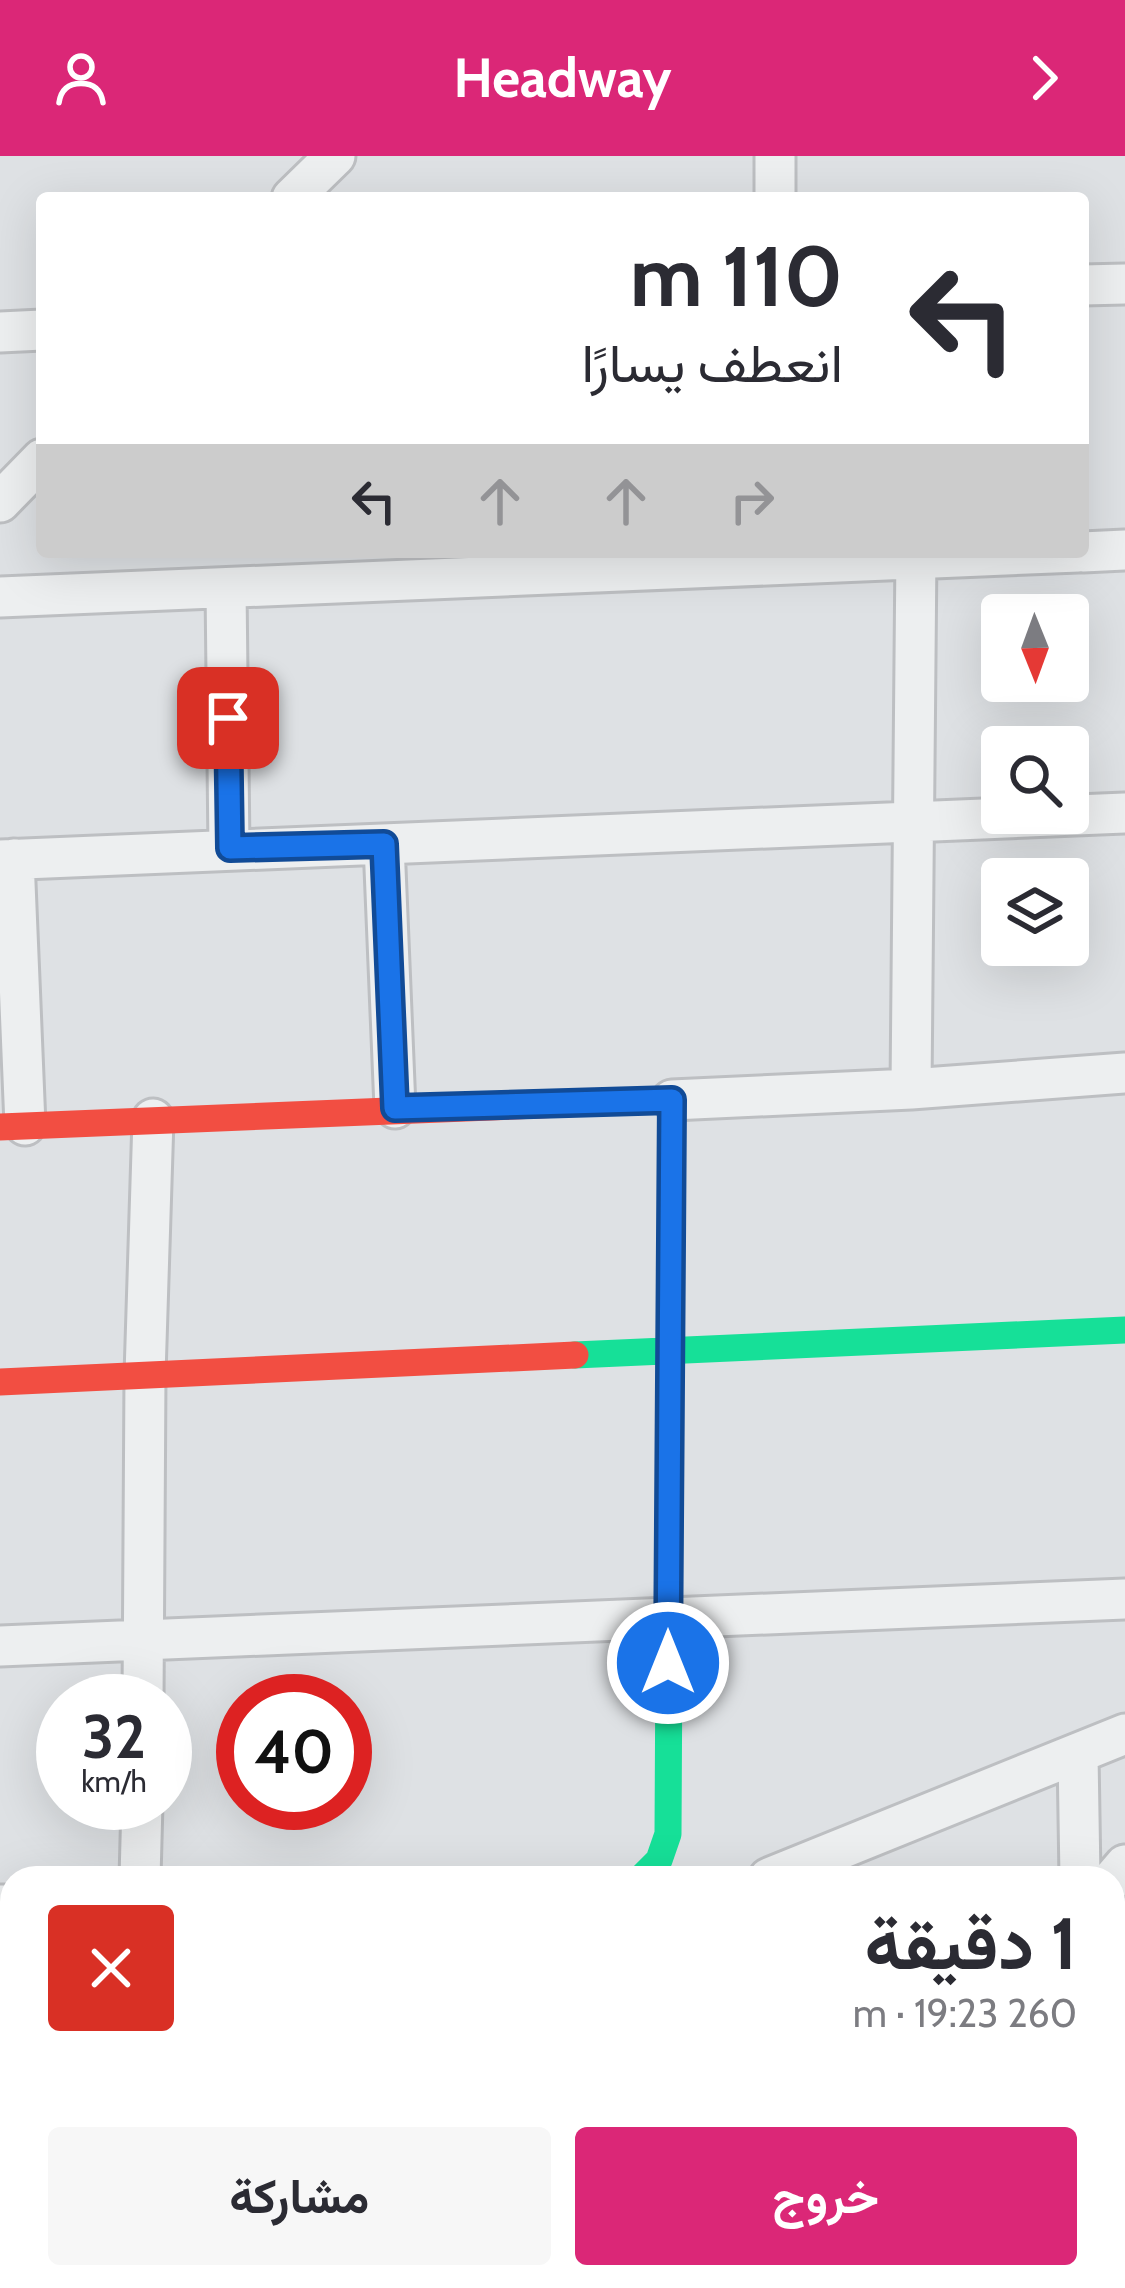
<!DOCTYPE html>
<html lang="ar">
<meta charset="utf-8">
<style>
:root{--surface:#fff;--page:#f7f7f7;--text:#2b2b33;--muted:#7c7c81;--accent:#db2777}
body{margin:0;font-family:Cabin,Vazirmatn,sans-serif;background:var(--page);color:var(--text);direction:rtl;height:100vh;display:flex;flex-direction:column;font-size:45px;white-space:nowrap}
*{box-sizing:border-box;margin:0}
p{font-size:39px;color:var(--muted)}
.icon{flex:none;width:66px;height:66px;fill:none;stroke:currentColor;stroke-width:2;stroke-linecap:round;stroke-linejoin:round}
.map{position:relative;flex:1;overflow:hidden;direction:ltr}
.sheet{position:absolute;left:0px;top:1710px;width:1125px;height:423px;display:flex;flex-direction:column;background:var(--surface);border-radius:36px 36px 0 0;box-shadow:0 12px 48px #0002;direction:rtl}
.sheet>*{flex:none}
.guide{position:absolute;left:36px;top:36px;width:1053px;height:366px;border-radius:12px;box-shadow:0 12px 48px #0002;direction:rtl;background:#fff;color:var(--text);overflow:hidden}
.needle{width:78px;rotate:179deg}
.controls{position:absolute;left:981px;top:438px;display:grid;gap:24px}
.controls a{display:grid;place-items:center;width:108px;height:108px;border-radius:12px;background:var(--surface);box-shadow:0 12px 48px #0002;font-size:60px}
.speed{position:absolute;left:36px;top:1518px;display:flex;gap:24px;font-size:60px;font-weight:700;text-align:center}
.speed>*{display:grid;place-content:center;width:156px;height:156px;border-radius:50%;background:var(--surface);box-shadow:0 12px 48px #0002;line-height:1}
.speed small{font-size:30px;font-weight:400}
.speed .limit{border:18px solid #d22;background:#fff;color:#111}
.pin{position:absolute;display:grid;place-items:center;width:102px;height:102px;color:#fff;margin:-51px;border-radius:24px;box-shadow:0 6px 18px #0006}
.me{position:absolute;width:132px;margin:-66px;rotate:0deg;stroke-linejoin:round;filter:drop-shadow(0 0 9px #0008)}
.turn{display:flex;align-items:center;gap:42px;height:252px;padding:0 48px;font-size:54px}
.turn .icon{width:156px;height:156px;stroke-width:2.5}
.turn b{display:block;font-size:84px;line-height:102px}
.lanes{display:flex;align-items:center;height:114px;padding:0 48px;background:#0003;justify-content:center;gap:60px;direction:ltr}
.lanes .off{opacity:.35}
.round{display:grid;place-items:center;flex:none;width:126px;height:126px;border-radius:12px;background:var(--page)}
.headline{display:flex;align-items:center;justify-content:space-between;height:204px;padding:0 48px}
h1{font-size:72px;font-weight:700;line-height:90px}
.primary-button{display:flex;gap:24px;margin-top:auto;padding:24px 48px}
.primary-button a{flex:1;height:138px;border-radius:12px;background:var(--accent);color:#fff;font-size:48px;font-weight:700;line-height:138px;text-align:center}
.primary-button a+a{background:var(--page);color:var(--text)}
header{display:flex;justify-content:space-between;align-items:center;height:156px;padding:0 48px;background:var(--accent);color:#fff;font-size:54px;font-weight:700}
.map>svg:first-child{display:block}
</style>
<header><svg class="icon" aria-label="forward" viewBox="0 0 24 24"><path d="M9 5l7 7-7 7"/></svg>Headway<svg class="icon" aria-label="person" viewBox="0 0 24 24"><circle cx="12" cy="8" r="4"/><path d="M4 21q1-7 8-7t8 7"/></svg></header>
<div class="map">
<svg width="1125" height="2132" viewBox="0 0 1125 2132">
<rect width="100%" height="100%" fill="#dee1e4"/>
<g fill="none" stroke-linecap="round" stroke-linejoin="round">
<g stroke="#bdbfc2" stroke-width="45">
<path id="street" d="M292 42 335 0
M775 42V0
M1083 129 1125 128
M0 176 42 174
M0 346 42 303
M1083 396 1125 394
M226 432 229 693
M0 441 1078 396
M384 688 395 952
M14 703 25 969
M0 704 1125 657
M911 933 916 396
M672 944 911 933 1125 917
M0 1490 1125 1443
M143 1545 145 1219 153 963
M1078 1598 1080 1722
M140 1722 142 1647
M769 1722 1125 1578
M1113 1723 1125 1709
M0 1749H12
M0 2010 12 2007"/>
</g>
<use href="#street" stroke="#edeff0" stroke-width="39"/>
<path stroke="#16e098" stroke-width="27" d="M635 945 672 944 668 1678 659 1704 641 1722
M575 1199 1125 1174
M893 2132 921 2121"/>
<path stroke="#f24e42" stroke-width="27" d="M0 971 635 945
M0 1226 575 1199
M1113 2044 1125 2039"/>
</g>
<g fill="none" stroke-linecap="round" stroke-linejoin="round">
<g stroke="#114b97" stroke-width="30">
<path id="route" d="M228 562 230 692 384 688 395 952 672 944 668 1507"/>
</g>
<use href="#route" stroke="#1a73e8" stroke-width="21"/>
</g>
</svg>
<div class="controls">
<a><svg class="needle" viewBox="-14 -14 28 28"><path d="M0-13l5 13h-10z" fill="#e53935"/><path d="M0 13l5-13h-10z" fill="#7c7c81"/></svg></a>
<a><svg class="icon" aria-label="search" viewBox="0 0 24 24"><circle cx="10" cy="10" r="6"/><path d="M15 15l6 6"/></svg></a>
<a><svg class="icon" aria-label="layers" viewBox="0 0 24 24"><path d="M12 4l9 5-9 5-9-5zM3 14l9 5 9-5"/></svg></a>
</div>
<div class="speed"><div>32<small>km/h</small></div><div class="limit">40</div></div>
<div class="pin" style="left:228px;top:562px;background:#d93025"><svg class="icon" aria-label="arrive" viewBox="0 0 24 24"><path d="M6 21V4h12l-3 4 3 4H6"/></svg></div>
<svg class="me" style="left:668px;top:1507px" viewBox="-20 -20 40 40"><circle r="17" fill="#1a73e8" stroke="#fff" stroke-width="3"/><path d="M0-11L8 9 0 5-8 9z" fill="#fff"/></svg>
<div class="guide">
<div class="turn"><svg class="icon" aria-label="left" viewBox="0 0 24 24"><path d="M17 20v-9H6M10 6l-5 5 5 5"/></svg><div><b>110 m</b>انعطف يسارًا</div></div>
<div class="lanes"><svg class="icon" aria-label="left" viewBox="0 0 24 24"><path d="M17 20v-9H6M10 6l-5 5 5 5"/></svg><svg class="icon off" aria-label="ahead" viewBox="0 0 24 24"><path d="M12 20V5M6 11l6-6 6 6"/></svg><svg class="icon off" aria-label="ahead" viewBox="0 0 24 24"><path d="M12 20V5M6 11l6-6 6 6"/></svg><svg class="icon off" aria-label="right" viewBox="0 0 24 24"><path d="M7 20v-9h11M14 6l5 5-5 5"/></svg></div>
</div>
<section class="sheet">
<div class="headline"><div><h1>1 دقيقة</h1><p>260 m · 19:23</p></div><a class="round" style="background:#d93025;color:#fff"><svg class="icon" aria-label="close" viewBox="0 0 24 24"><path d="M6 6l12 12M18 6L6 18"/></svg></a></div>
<div class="primary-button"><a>خروج</a><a>مشاركة</a></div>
</section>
</div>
